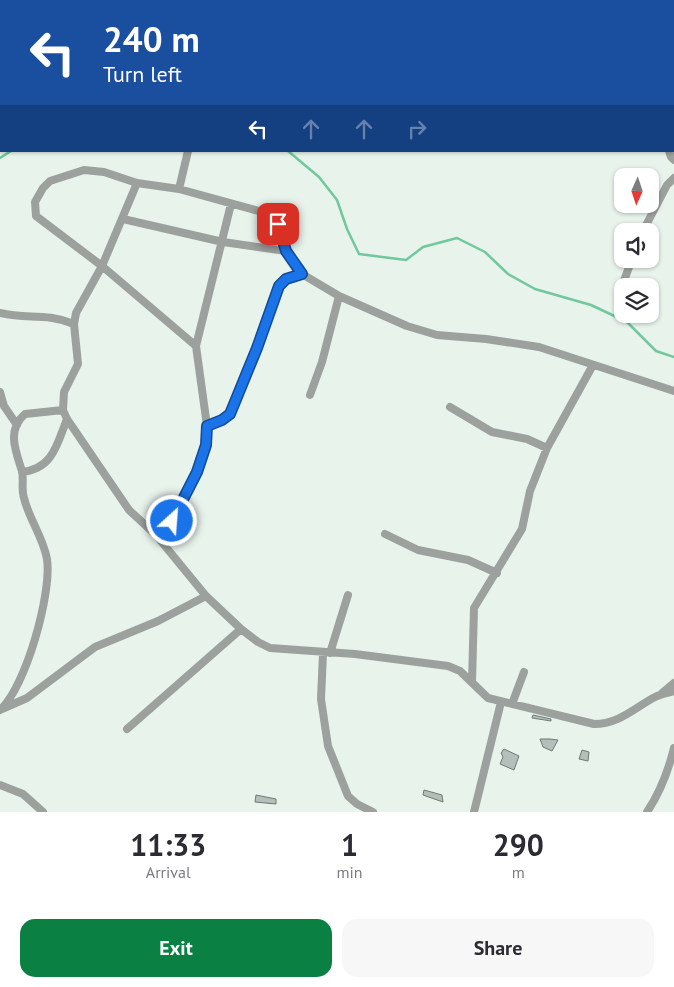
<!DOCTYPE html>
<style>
:root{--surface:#fff;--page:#f7f7f7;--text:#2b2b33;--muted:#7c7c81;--accent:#0b8043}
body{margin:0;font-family:"PT Sans",sans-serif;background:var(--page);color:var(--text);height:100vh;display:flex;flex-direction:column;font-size:19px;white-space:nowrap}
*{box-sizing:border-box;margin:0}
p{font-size:16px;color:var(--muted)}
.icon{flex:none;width:28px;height:28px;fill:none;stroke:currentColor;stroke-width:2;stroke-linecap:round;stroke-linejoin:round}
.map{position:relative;height:812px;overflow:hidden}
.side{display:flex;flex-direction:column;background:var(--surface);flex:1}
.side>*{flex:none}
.hud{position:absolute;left:0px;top:0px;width:675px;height:152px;box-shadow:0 1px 4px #0004;background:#1a4fa0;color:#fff;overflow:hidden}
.needle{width:32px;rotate:183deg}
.controls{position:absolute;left:614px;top:168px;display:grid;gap:10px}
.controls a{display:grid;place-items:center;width:45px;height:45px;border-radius:10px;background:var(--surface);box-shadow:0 1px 4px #0004;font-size:25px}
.pin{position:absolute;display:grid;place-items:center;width:42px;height:42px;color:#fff;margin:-21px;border-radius:10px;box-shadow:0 2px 8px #0006}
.me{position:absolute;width:55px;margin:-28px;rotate:26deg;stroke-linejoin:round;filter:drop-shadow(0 0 4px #0008)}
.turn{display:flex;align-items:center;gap:18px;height:105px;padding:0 20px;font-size:22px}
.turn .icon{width:65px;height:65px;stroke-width:2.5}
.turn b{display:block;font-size:35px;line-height:42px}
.lanes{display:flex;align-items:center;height:48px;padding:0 20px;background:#0003;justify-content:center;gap:25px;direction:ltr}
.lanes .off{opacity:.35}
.eta{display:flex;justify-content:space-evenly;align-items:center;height:85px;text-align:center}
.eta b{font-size:30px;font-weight:700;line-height:35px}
.button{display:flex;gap:10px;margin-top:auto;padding:10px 20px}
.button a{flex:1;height:58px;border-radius:15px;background:var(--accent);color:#fff;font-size:20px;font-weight:700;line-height:58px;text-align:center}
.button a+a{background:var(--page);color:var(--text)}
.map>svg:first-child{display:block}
</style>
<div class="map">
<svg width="674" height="812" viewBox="0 0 674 812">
<rect width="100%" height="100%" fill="#e8f3ec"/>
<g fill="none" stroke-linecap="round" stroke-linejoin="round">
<path stroke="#70c89c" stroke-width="2.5" d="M288 151 319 177 337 200 347 229 359 254 406 260 423 247 457 238 485 252 508 274 535 289 591 305 627 322 656 351 674 357
M0 158 11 151"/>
</g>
<path fill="#b4bfb9" stroke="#6e7973" d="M533 715 551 719V721L532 718Z
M540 739H550L558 740 552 751 543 747Z
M504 749 519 756 514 770 500 764 503 757 501 753Z
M582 750 589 752 588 761 579 759Z
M424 790 442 795 443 802 423 795Z
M256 795 276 799V804L255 802Z"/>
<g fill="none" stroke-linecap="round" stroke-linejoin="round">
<path stroke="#9ca19e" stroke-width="8" d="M168 0V1
M518 0 523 1
M75 1V0
M296 1V0
M188 151 179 189 266 213 278 224 286 251 302 274 339 296 407 326 437 335 486 339 539 347 674 391
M669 151 671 157 674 160
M137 183 102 266 76 313 74 324 78 364 64 392 63 410 67 419 129 510 156 535 206 596 241 629 258 642 270 648 355 654 448 666 460 671 488 698 594 724C619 724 634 708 655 697 661 694 668 693 674 691
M179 189 137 183 104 172 84 170 50 181 43 188 35 202 36 216 102 266 196 346
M123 219 223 242 286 251
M643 231 667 185 674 178
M622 286 632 259
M0 313C28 320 44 312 74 324
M0 392 4 406 17 425
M310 395 322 362 339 296
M450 407 492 432 527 439 547 448
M207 426 222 420 229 414 257 348 279 286 286 279 302 274
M22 472C53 469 57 444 67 419
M385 534 418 550 468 560 497 573
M156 535 172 521 177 513 187 490 197 472 206 445 207 426 196 346 231 204
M323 653 321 699 328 746 348 796 357 804 373 812
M330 653 348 595
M472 682 474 608 522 529 530 491 547 448 593 365
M662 693 674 683
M512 704 524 672
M2 709 27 698 95 647 158 621 206 596
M0 710C26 687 52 593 47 559 43 537 29 519 24 498 21 489 24 479 22 471 16 452 6 430 25 414L63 410
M127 729 241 629
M0 785 23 794 43 812
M474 812 501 702
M647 812C661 791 668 772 674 748"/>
</g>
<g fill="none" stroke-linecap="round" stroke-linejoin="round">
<g stroke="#114b97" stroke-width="12">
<path id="route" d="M172 521 197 472 206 445 207 426 222 420 230 414 257 348 279 286 286 279 302 274 286 251 278 224"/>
</g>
<use href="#route" stroke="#1a73e8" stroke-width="9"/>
</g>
</svg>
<div class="controls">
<a><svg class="needle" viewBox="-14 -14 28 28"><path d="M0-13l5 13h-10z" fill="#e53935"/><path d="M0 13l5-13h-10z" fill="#7c7c81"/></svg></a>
<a><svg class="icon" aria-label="sound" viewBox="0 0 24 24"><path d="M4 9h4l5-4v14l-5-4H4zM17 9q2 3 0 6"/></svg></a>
<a><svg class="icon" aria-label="layers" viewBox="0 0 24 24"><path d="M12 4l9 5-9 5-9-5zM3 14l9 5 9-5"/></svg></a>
</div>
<div class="pin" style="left:278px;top:224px;background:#d93025"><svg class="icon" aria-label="arrive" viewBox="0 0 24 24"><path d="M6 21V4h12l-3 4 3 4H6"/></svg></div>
<svg class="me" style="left:172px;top:521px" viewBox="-20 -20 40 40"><circle r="17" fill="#1a73e8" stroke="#fff" stroke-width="3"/><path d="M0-11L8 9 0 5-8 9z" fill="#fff"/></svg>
<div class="hud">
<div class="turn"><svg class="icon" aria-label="left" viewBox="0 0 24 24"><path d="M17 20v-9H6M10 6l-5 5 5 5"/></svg><div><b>240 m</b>Turn left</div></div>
<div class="lanes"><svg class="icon" aria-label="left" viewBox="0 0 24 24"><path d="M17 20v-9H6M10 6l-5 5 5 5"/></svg><svg class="icon off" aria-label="ahead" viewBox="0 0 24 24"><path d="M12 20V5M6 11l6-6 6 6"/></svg><svg class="icon off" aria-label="ahead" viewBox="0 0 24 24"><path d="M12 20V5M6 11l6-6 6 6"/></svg><svg class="icon off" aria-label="right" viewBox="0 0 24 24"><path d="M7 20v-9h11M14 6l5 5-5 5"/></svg></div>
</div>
</div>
<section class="side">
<div class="eta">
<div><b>11:33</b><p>Arrival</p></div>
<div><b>1</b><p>min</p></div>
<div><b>290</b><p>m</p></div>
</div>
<div class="button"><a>Exit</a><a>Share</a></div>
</section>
